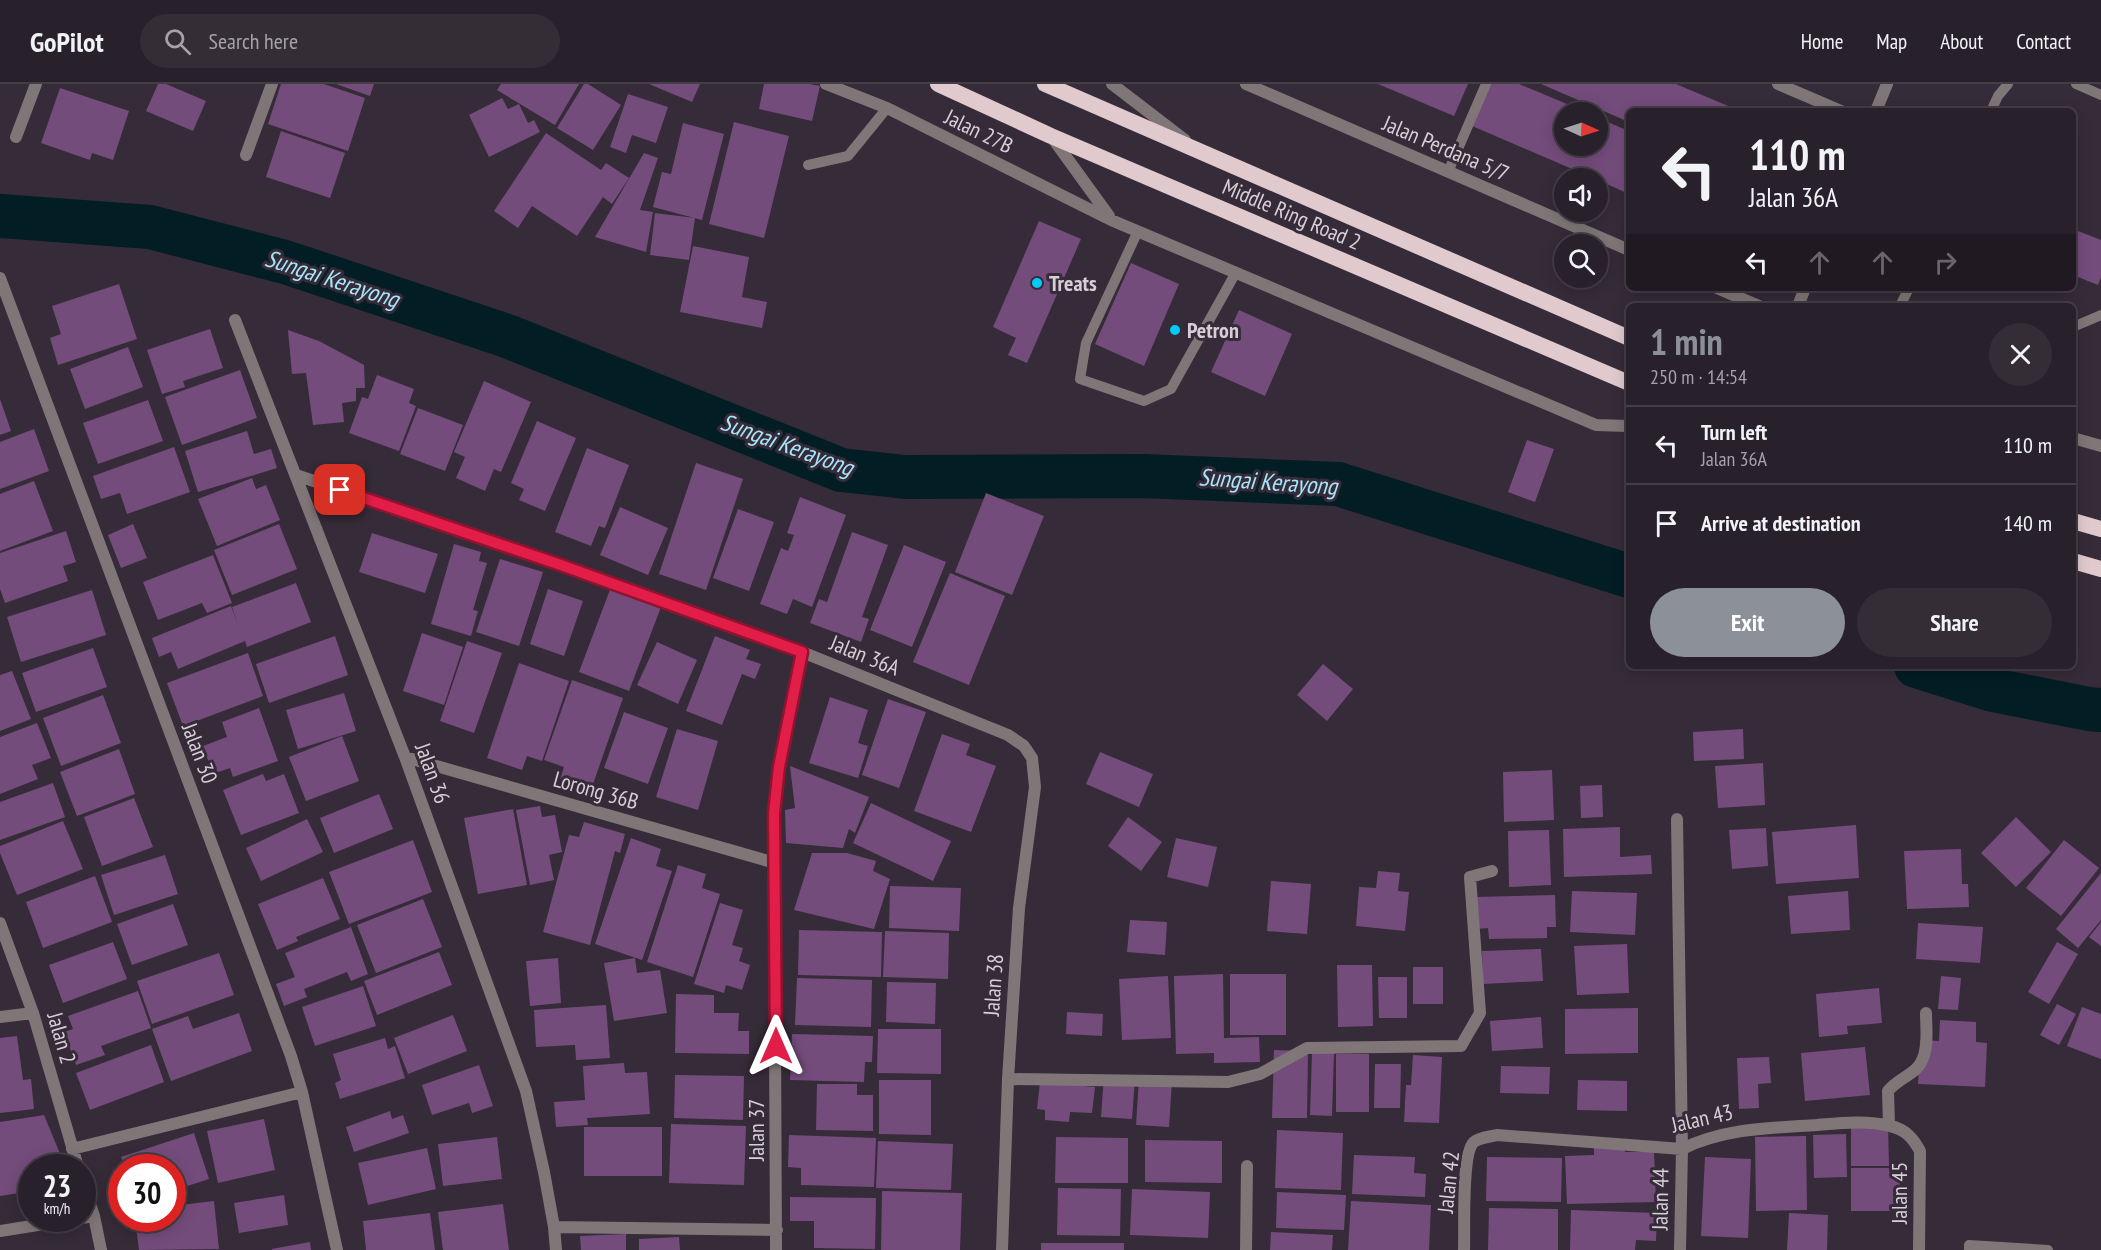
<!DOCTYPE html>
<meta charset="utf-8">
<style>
:root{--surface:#28202a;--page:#342d36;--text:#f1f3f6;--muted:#a5a3a8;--line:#443e47;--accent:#8c9099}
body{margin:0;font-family:"PT Sans Narrow",sans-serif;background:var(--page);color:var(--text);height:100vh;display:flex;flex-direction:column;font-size:22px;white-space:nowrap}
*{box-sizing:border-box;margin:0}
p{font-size:20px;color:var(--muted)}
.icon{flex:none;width:33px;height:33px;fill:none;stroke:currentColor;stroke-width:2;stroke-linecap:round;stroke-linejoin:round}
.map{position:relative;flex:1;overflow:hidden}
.drawer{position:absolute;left:1626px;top:219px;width:450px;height:366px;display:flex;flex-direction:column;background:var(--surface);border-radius:9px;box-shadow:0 3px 15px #0003,0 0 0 2px var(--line)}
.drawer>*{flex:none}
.guide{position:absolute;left:1626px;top:24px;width:450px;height:183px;border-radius:9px;box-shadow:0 3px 15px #0003,0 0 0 2px var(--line);background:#28202a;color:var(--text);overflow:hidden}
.needle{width:39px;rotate:93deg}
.controls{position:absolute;left:1554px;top:18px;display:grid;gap:12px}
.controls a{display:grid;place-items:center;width:54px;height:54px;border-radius:50%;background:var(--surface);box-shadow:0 3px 15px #0003,0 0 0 2px var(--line);font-size:30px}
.speed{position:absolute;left:18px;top:1070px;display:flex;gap:12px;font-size:30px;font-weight:700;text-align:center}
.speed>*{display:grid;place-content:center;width:78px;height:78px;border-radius:50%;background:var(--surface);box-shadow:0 3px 15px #0003,0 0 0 2px var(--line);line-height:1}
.speed small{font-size:15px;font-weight:400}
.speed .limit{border:9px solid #d22;background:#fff;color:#111}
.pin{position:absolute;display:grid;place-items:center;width:51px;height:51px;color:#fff;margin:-26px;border-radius:12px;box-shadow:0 3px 9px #0006}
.me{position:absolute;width:66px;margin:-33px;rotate:0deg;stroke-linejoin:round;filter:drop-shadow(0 0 4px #0008)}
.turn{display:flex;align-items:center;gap:21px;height:126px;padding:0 24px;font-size:27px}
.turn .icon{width:78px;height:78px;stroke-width:2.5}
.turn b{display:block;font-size:42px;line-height:51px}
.lanes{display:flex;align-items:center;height:57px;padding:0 24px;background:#0003;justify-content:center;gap:30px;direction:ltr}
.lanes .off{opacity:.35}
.round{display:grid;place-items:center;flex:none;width:63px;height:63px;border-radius:32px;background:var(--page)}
.head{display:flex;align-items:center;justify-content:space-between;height:102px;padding:0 24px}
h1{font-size:36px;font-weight:800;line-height:45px;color:var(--accent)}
.cta{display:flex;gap:12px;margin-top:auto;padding:12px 24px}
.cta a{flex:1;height:69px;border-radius:36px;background:var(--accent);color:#fff;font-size:24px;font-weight:800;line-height:69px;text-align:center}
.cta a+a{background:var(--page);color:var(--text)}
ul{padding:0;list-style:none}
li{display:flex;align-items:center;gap:18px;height:78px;padding:0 24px;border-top:2px solid var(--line)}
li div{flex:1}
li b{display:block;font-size:22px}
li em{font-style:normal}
header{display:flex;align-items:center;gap:36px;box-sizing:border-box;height:84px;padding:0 30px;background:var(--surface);border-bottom:2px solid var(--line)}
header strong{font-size:28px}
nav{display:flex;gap:33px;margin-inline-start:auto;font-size:21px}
.search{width:420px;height:54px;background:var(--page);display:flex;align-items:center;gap:15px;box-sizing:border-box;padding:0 21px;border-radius:33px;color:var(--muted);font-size:22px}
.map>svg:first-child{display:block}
</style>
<header>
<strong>GoPilot</strong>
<div class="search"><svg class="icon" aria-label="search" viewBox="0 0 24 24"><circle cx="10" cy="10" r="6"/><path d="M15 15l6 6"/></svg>Search here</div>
<nav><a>Home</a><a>Map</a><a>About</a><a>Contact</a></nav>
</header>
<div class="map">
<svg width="2101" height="1166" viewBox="0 0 2101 1166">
<rect width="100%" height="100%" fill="#362b38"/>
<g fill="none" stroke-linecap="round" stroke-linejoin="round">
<path stroke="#021d24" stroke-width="44" d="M0 132 150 143 285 178 507 252 841 386 905 393 1143 392 1338 400 1629 492
M1916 582 1993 606 2089 625 2101 626"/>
</g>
<path fill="#744c7c" d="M158 0H166L206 17 193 47 146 27Z
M281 0H324L365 14 348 67 268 40Z
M336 0H374L370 12Z
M501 0H579L555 41 497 6Z
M584 0H588L621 21 593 66 557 44Z
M649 0H700L692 18Z
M764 0H810L820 2 812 37 759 25Z
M1378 0H1468L1454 32Z
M1487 0H1519L1586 28H1564V62H1598V34L1629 47V110L1598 96V94H1593L1470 41Z
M1541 0H1676L1740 27H1629V38Z
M60 4 129 27 113 76 92 69 90 76 41 59Z
M628 10 668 23 656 59 632 51 626 69 610 63Z
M502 14 508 25 519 20 528 39 534 36 540 48 489 73 469 31Z
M734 38 789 52 764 154 709 140Z
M683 39 724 50 702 136 653 123 662 88 671 90Z
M281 47 345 69 330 114 266 93Z
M546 49 601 86 606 79 629 94 612 120 603 113 577 152 532 122 518 144 494 127Z
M644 69 658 74 640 126 653 128 646 168 595 153Z
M655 129 695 134 689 176 650 171Z
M1039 137 1081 155 1027 279 1008 271 1016 254 993 243Z
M2073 145 2101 156V193L2098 201 2073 191Z
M693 162 749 173 742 213 767 218 762 244 680 228Z
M1131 179 1179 200 1144 282 1095 260Z
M119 200 137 255 58 281 50 254 61 250 52 222Z
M1239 226 1292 250 1265 312 1211 288Z
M210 245 223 284 183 297 185 303 162 310 147 266Z
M288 246 319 257 364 281 365 304H356V317L342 319 344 338 313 341 306 289 292 290Z
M128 263 143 303 85 325 70 285Z
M240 286 257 334 182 361 165 313Z
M377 291 414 305 409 319 416 322 399 367 349 349 362 313 368 315Z
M484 297 531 318 501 388 494 385 485 407 456 394 465 373 454 368Z
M0 315 11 347 0 351Z
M148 316 163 357 98 380 83 339Z
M418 324 463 341 445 387 400 370Z
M537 337 576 354 545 427 519 416 524 405 511 399Z
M34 345 49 387 0 405V358Z
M247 347 254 370 271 365 277 384 198 408 185 367Z
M1527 356 1554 365 1535 418 1508 408Z
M174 363 190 408 127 430 120 409 101 415 93 392Z
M587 364 629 381 605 444 599 442 591 462 555 448Z
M696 379 743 395 706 506 659 490Z
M252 394 256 405 266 401 280 436 217 462 198 415Z
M34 397 53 447 0 467V410Z
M986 409 1044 432 1012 511 955 488Z
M800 413 846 431 812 523 793 515 787 530 760 520 781 464 788 467 794 451 787 449Z
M620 423 668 444 648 491 600 471Z
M738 425 774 438 749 507 713 494Z
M133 440 147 474 121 484 108 451Z
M279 440 297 485 232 511 214 466Z
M66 447 76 478 63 482 68 497 5 519 0 505V469Z
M852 448 888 461 862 533 869 535 861 558 810 539 819 515 827 518Z
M372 449 438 470 425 509 359 488Z
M454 460 481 468 479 477 487 479 473 526 478 527 471 552 431 540Z
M904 461 946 478 912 563 870 546Z
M213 471 232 519 207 529 202 519 158 536 143 498Z
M500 475 543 488 519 562 476 548Z
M950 489 1005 512 969 601 913 578Z
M296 499 311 538 247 563 245 557 178 585 171 568 159 573 152 554 231 522 238 541 232 523Z
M611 503 661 523 629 607 579 588Z
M548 505 583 517 564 572 530 560Z
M92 506 106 551 21 578 7 533Z
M422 549 463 563 444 621 403 607Z
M335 552 348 591 269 619 256 580Z
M715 552 750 566 746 575 761 580 755 595 742 590 722 641 686 627Z
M467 557 502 569 474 649 440 637Z
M657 558 697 576 678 620 637 601Z
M93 564 107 603 36 628 22 589Z
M248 569 263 612 183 642 167 599Z
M519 579 569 597 542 677 527 672 522 686 487 674Z
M1323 580 1353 605 1327 637 1297 611Z
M12 587 31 635 0 647V591Z
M572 596 623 614 591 706 560 695 564 683 544 676Z
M344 609 356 647 298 665 286 626Z
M103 611 121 659 61 682 43 634Z
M830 613 868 626 858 659 868 662 858 694 809 679Z
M888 615 926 628 899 704 862 691Z
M259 624 278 677 233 693 230 684 213 690 203 662 227 653 222 638Z
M624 628 668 644 648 700 604 684Z
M37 639 51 674 32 681 38 695 0 710V653Z
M677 645 718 657 698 726 656 713Z
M1743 645 1744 675 1694 677 1693 648Z
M942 650 970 660 966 671 996 682 971 748 914 727Z
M342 652 359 697 306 717 289 673Z
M119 665 135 710 77 732 60 688Z
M1100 668 1153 690 1139 723 1086 700Z
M1763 679 1765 721 1718 724 1715 682Z
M790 682 869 713 855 749 849 745 843 764 786 759 785 726 795 724Z
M1552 686 1554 736 1504 738 1503 688Z
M263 690 266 697 284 690 299 729 241 751 223 706Z
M53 699 65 733 0 756V718Z
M1602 701 1603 733 1581 734 1580 702Z
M379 710 393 745 334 769 320 734Z
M134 714 153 763 102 782 84 733Z
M871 719 951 757 933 797 853 759Z
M540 722 542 733 555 731 562 768 549 771 554 796 530 801 516 726Z
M513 725 527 801 478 810 464 734Z
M1128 733 1162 758 1141 787 1108 762Z
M2016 733 2051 768 2016 803 1981 769Z
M307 735 323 768 261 797 246 764Z
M63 737 83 785 17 811 0 769V762Z
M584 738 625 750 620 769 615 767 590 861 543 848 569 751 579 753Z
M1856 741 1859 794 1776 800 1772 748Z
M1620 743V773L1651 771 1652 790 1564 793 1563 745Z
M1766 744 1768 782 1732 785 1729 746Z
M1549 746 1551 801 1509 803 1508 747Z
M631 754 661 765 656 782 672 787 642 876 595 860Z
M1176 754 1217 763 1208 803 1167 793Z
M413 756 432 808 349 840 329 788Z
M2064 756 2099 784 2061 832 2026 804Z
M1961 765 1962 800H1968L1969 823 1907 825 1904 767Z
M812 769H847L876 777 873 787 890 795 874 845 794 826Z
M165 771 178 810 114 831 101 791Z
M678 781 706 790 702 804 720 810 693 893 647 878Z
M1378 787 1400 789 1398 807 1409 808 1405 847 1356 842 1359 803 1376 804Z
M2101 789V836L2078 864 2056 845Z
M95 792 112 838 43 864 26 818Z
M323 794 340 835 296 853 298 857 277 866 258 820Z
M1271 797 1311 800 1307 850 1267 847Z
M890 802 961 804 959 847 889 844Z
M1572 807 1637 809 1635 851 1570 848Z
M1848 807 1850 846 1791 850 1788 812Z
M1555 811 1556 843H1547V854L1489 855 1488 844 1476 845 1475 813Z
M423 815 442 863 376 889 357 841Z
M720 819 743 826 732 861 743 864 739 877 750 881 742 906 726 901 724 909 694 900Z
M173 820 188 861 132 881 117 840Z
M1130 836 1167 838 1165 871 1127 868Z
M2101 838V862L2089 853Z
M1918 839 1983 843 1980 879 1916 875Z
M351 843 368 890 351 897 347 888 304 905 307 913 284 922 276 900 295 893 285 869Z
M799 846 882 848 881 893 798 891Z
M885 847 949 849 948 895 883 893Z
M113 858 127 895 63 919 49 881Z
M2057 858 2078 870 2049 920 2028 908Z
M1627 860 1629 909 1577 911 1574 862Z
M1541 865 1543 897 1483 900 1482 867Z
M439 868 452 901 377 931 364 897Z
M219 869 234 911 152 940 137 897Z
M558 874 561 919 530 922 526 877Z
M635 874 637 889 660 886 667 929 614 937 604 879Z
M1337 881H1372L1373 942 1338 943Z
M1413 883H1443V920H1413Z
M1223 890 1224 954 1259 953 1260 978 1214 979V969L1176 970 1174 892Z
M1230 890H1286V951H1230Z
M1168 892 1171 954 1122 956 1119 895Z
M1941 892 1961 894 1958 926 1938 925Z
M1378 893H1407V934H1379Z
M797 894 872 896 871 943 795 941Z
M887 898 936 899 935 940 886 938Z
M363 902 376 942 315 962 302 923Z
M1879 904 1882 939 1847 942 1848 950 1819 953 1816 910Z
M138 907 151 944 101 962 105 971 76 981 64 948 73 945 68 932Z
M676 910 714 911V929H739L738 947H749V970L675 969Z
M2057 920 2076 930 2059 961 2040 951Z
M606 921 610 974 576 976 575 961 536 963 534 926Z
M2082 923 2101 930V975L2067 962Z
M1638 924V969L1565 970V925Z
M1067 928 1103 930 1102 952 1066 950Z
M239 929 252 967 171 997 152 945 188 932 193 945Z
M453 931 467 967 408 990 394 954Z
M1541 933 1543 964 1492 967 1490 937Z
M1940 936 1976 938V958L1987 959 1985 1003 1918 1000 1920 956 1939 957Z
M878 945H941V990L877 989Z
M792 950 873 952 872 978H865L864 998 790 996Z
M17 952 23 996 31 995 34 1025 0 1029V954Z
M385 954 388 965 395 962 405 994 340 1015 335 999 341 996 333 970Z
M151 961 164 998 90 1026 76 989Z
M1865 963 1870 1011 1805 1017 1801 969Z
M1274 966 1308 967 1307 1034H1272Z
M1312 969H1334L1332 1032 1310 1031Z
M1336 970H1369V1028H1336Z
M1413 971 1442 973 1439 1039 1404 1038 1406 1001H1411Z
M1769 973 1771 999 1758 1000 1759 1024 1739 1025 1737 974Z
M624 979 625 989 647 988 650 1030 587 1034 588 1041 556 1043 554 1018 585 1016 583 982Z
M1375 980H1401L1400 1024H1374Z
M479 981 493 1022 472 1029 469 1019 432 1031 422 1001Z
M1501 982 1550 983 1549 1010 1500 1009Z
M675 991 744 992 743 1036 674 1034Z
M1104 992 1135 994 1132 1035 1101 1033Z
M1139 995 1172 997 1169 1043 1136 1041Z
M879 996H931V1051L879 1050Z
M1578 996 1627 997V1027L1577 1026Z
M1040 998 1095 1003 1092 1029 1070 1028 1069 1038 1045 1036V1026L1037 1025Z
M817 1000H857V1011H873V1047L816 1046Z
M390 1027 392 1035 403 1031 409 1049 354 1068 346 1043Z
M44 1031 63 1077 28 1082 32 1107 0 1112V1038Z
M264 1035 275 1086 218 1099 207 1047Z
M671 1040 746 1042 744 1101 669 1099Z
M1851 1042H1888L1889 1082H1851Z
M584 1043H662V1092H584Z
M1277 1046 1343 1049 1341 1106 1275 1104Z
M194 1049 209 1095 172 1107V1083H125L121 1073Z
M1846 1050 1847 1093 1814 1094 1813 1051Z
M789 1051 876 1054 874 1103 801 1101V1084L788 1083Z
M1806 1052 1807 1126 1756 1127 1755 1053Z
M497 1053 502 1095 443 1102 438 1060Z
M1056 1053 1128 1054V1099H1055Z
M1145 1056 1222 1057V1099L1145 1098Z
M878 1057 953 1060 951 1106 876 1104Z
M1624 1062 1625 1068H1654L1656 1118 1567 1120 1565 1072 1594 1071V1063Z
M427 1064 436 1105 368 1121 358 1079Z
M1354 1071 1415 1073 1414 1089 1426 1090 1425 1113 1352 1110Z
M1487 1073 1562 1074 1561 1118 1486 1117Z
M1705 1073 1751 1075 1748 1154 1701 1152Z
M1851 1084H1900V1127H1851Z
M1058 1104 1121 1105 1120 1152 1057 1151Z
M1132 1105 1210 1108 1208 1154 1130 1151Z
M882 1107 962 1109 960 1166H881Z
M1277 1108 1346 1111 1344 1146 1276 1144Z
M284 1111 288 1141 239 1149 234 1119Z
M790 1113 876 1114 875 1165 814 1164V1137H790Z
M214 1117 219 1165 139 1166 135 1134H172V1122Z
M1351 1117 1431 1121 1429 1166H1348Z
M503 1120 509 1166H443L438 1128Z
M1489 1124 1558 1125V1166H1488Z
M1571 1126 1657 1129 1656 1157 1636 1156 1635 1166H1570Z
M430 1129 435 1166H366L363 1137Z
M1789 1129 1828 1131 1827 1166H1787Z
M1271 1148 1333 1151 1332 1166H1270Z
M626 1150V1166H581L580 1152Z
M679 1153 680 1166H639V1155Z
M310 1158 311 1166H272V1165Z
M1041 1159H1124V1166H1041Z"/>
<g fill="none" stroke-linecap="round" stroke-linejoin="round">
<path stroke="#807677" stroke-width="10" d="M2076 0 2101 11
M1991 27 1998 12 2008 0
M808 81 848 72 887 24
M1448 88 1486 0
M1138 147 1086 259 1080 295 1144 317 1171 305 1235 190
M1900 222 1909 204
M2073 243 2101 231
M1969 1166V1161L2048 1166"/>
<path stroke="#807677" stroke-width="12" d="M826 0 887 24 1111 136 1596 341 1629 342
M1246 0 1629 166
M1778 0 1841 27
M1876 27 1887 0
M1051 52 1109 132
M16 53 36 0
M246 71 272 0
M0 194 291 972 302 1008 337 1166
M1717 204 1759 222
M1798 222 1805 204
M235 236 405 673 526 1007 544 1088 554 1143 556 1166
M2073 354 2101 362
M296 391 558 480 802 568 1008 651 1024 662 1032 674 1035 703 1019 824 1008 995 1002 1166
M405 673 775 779
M1677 735 1682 1065 1680 1166
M0 839 33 929 78 1083
M0 933 33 929
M1008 995 1228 998 1260 990 1307 964 1461 962 1480 929 1470 793 1492 787
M1889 1041 1888 1007C1896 997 1908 993 1917 984 1930 970 1926 946 1926 929
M72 1065 302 1008
M82 1097 94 1132 101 1166
M554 1143 777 1146
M0 1147 94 1132
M776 1166 774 729 779 683 802 568
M1246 1166 1247 1082
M1464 1166C1465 1146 1461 1069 1474 1058 1480 1053 1490 1053 1497 1051L1682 1065C1725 1044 1770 1044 1817 1041 1840 1039 1867 1036 1890 1042 1905 1045 1913 1054 1920 1067L1919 1166"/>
<path stroke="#807677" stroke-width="12" d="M1112 0 1185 56"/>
<path stroke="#e0cacd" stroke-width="16" d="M938 0 1051 52 1629 299
M1045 0 1629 254
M2073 437 2101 445
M2073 477 2101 485"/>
</g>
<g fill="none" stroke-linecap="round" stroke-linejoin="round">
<g stroke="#92132f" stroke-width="15">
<path id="route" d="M340 406 558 480 802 568 779 683 774 729 776 962"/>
</g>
<use href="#route" stroke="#e11d48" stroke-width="10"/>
</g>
<g fill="#00cbf9" stroke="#362b38" stroke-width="2">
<circle cx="1037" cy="199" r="6"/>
<circle cx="1175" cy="246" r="6"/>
</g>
<g text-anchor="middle" stroke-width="6" stroke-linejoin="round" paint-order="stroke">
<g font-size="22" fill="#d6cfd8" stroke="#362b38">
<text transform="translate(979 47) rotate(26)" y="8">Jalan 27B</text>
<text transform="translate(1446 64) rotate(23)" y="8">Jalan Perdana 5/7</text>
<text transform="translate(1292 130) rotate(23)" y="8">Middle Ring Road 2</text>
<text transform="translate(865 571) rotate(22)" y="8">Jalan 36A</text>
<text transform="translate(200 669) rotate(69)" y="8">Jalan 30</text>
<text transform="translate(433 689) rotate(70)" y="8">Jalan 36</text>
<text transform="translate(596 706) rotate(16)" y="8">Lorong 36B</text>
<text transform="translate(993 901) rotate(-86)" y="8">Jalan 38</text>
<text transform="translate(62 954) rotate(74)" y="8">Jalan 2</text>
<text transform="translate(1702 1034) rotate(-13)" y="8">Jalan 43</text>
<text transform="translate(756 1046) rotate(-90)" y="8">Jalan 37</text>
<text transform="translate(1448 1098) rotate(-84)" y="8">Jalan 42</text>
<text transform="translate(1899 1109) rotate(-90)" y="8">Jalan 45</text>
<text transform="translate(1660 1115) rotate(-89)" y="8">Jalan 44</text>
</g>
<g font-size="22" font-weight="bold" fill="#d6cfd8" stroke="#362b38" text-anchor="start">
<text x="1049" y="207">Treats</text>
<text x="1187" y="254">Petron</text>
</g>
<g font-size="24" font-style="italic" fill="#a5e6fb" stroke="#362b38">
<text transform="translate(332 195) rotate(18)" y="8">Sungai Kerayong</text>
<text transform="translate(787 361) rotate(20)" y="8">Sungai Kerayong</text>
<text transform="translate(1268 398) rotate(4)" y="8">Sungai Kerayong</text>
</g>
</g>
</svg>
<div class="controls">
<a><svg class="needle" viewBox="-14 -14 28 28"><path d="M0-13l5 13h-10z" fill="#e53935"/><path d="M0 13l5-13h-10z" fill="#a5a3a8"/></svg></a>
<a><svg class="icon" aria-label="sound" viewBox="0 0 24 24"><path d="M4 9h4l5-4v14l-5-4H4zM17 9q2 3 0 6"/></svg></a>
<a><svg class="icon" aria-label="search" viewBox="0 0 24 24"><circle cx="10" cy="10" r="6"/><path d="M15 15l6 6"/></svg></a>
</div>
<div class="speed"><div>23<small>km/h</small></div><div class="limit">30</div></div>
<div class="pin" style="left:340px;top:406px;background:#d93025"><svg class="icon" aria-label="arrive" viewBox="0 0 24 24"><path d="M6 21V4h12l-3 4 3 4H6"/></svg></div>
<svg class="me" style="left:776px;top:962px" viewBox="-20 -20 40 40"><path d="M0-17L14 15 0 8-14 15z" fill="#e11d48" stroke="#fff" stroke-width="4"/></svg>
<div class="guide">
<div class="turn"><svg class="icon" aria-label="left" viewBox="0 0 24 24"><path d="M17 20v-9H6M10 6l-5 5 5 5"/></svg><div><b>110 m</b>Jalan 36A</div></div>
<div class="lanes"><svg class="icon" aria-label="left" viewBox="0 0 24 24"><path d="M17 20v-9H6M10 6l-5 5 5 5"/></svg><svg class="icon off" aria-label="ahead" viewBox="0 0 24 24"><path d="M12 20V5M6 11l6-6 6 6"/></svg><svg class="icon off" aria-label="ahead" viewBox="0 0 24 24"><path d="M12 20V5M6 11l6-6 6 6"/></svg><svg class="icon off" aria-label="right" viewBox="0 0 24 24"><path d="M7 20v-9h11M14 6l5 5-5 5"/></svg></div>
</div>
<section class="drawer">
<div class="head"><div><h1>1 min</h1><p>250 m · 14:54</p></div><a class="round"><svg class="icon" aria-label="close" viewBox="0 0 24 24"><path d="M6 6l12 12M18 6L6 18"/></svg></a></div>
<ul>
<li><svg class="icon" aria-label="left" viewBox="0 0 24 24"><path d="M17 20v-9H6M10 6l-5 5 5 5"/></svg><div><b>Turn left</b><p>Jalan 36A</p></div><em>110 m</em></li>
<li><svg class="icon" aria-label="arrive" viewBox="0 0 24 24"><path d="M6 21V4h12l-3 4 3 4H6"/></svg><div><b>Arrive at destination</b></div><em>140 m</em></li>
</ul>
<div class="cta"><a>Exit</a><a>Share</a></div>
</section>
</div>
